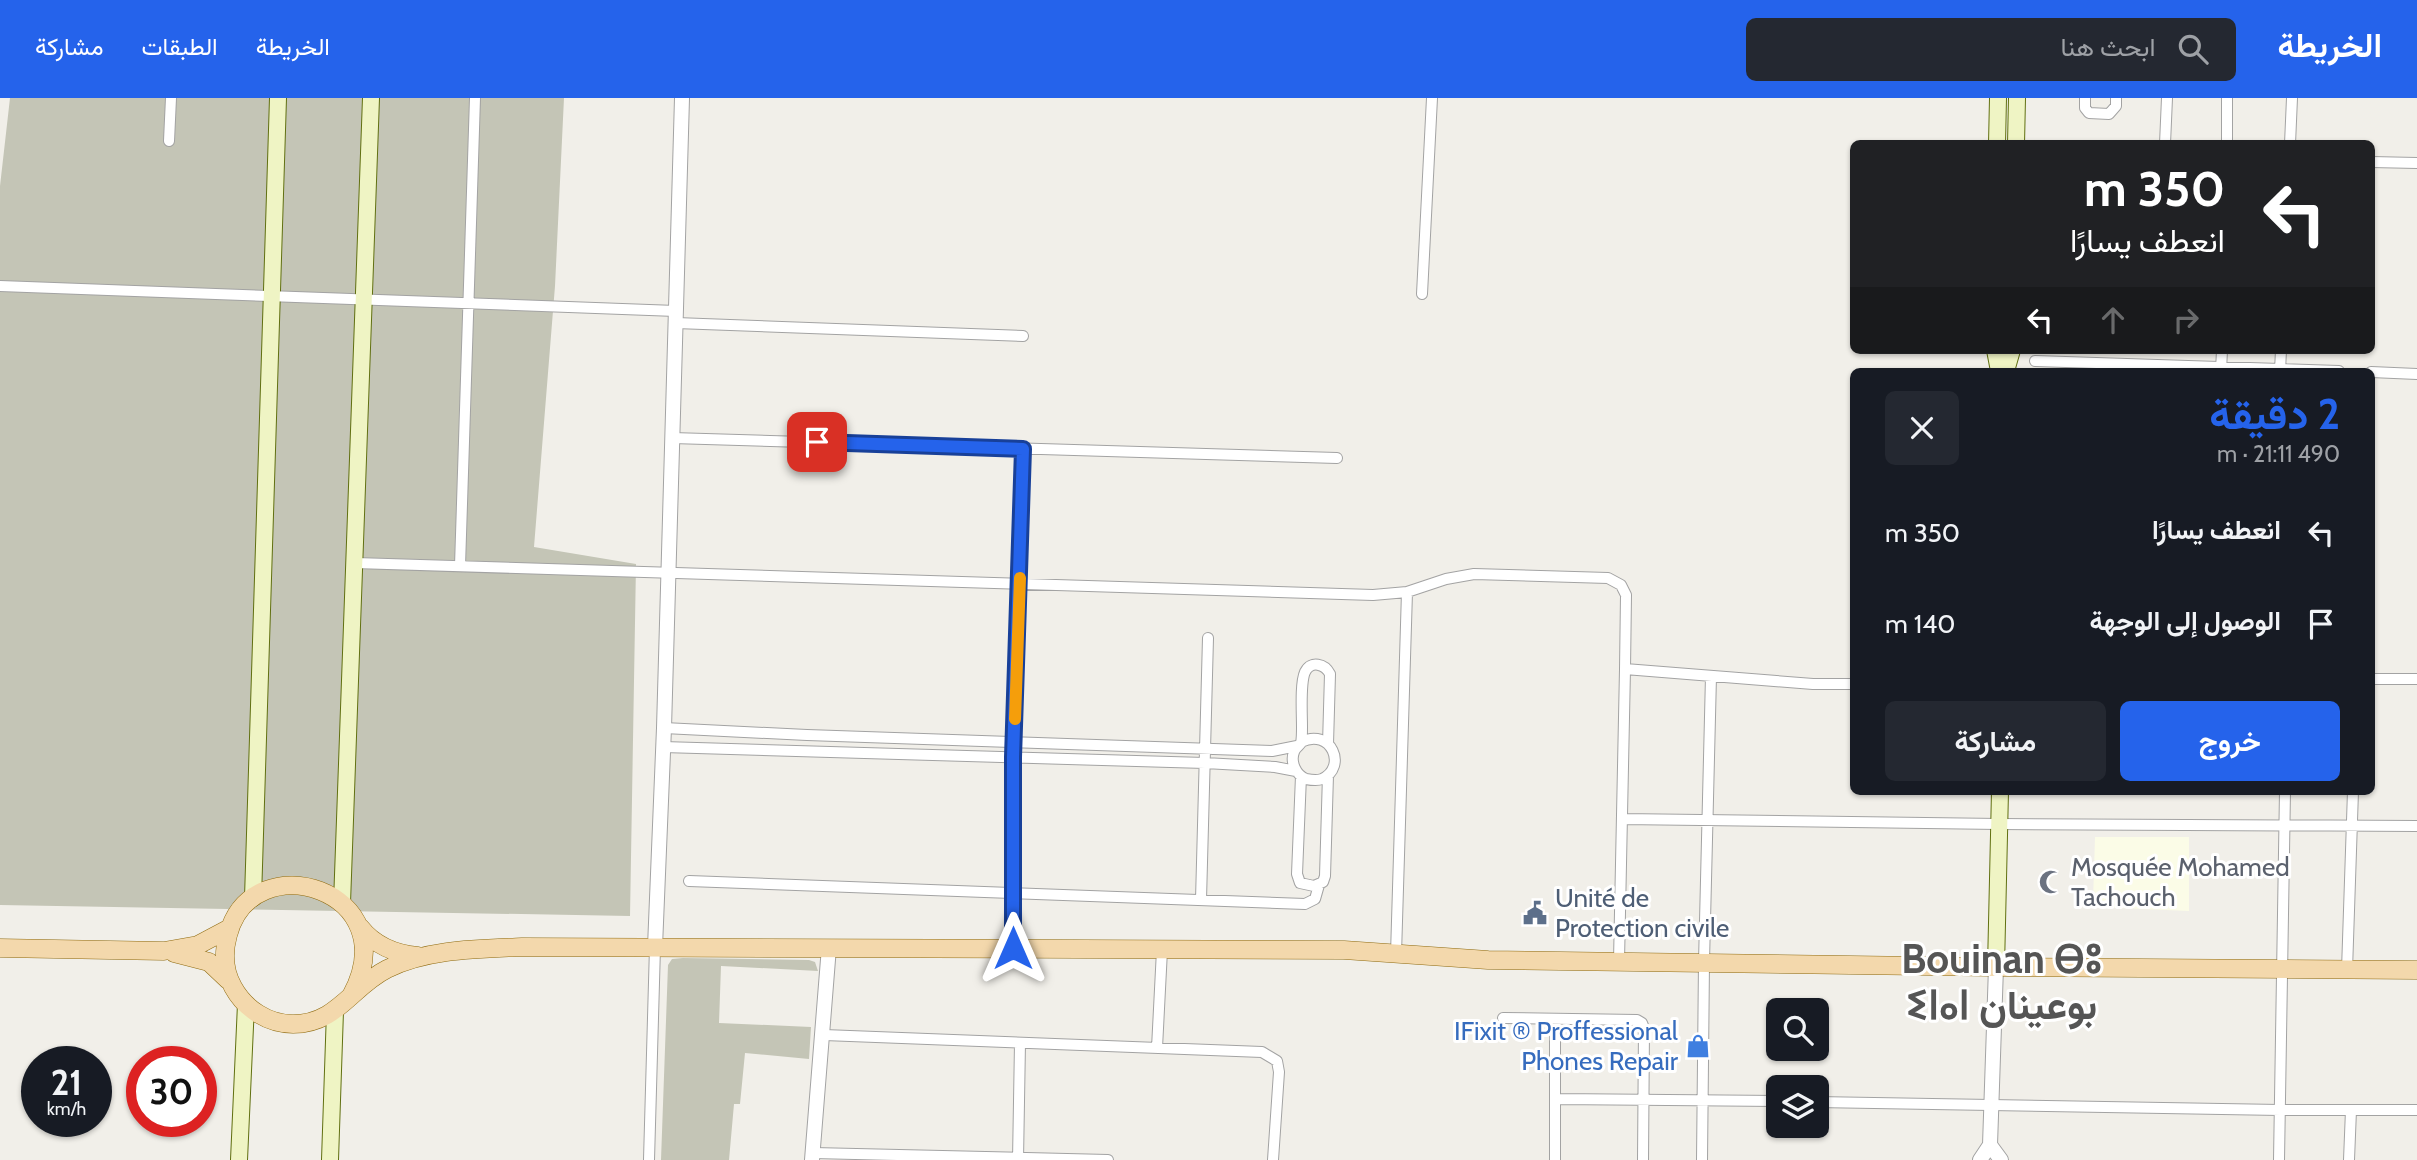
<!DOCTYPE html>
<html lang="ar">
<meta charset="utf-8">
<style>
:root{--surface:#171b24;--page:#242831;--text:#f1f3f6;--muted:#9ea1a6;--accent:#2563eb}
body{margin:0;font-family:Cabin,Vazirmatn,"Noto Sans Tifinagh",sans-serif;background:var(--page);color:var(--text);direction:rtl;height:100vh;display:flex;flex-direction:column;font-size:26px;white-space:nowrap}
*{box-sizing:border-box;margin:0}
p{font-size:23px;color:var(--muted)}
.icon{flex:none;width:38px;height:38px;fill:none;stroke:currentColor;stroke-width:2;stroke-linecap:round;stroke-linejoin:round}
.map{position:relative;flex:1;overflow:hidden;direction:ltr}
.sheet{position:absolute;left:1850px;top:270px;width:525px;height:427px;display:flex;flex-direction:column;background:var(--surface);border-radius:10px;box-shadow:0 2px 5px #0004;direction:rtl}
.sheet>*{flex:none}
.banner{position:absolute;left:1850px;top:42px;width:525px;height:214px;border-radius:10px;box-shadow:0 2px 5px #0004;direction:rtl;background:#202124;color:#fff;overflow:hidden}
.tools{position:absolute;left:1766px;top:900px;display:grid;gap:14px}
.tools a{display:grid;place-items:center;width:63px;height:63px;border-radius:10px;background:var(--surface);box-shadow:0 2px 5px #0004;font-size:35px}
.speed{position:absolute;left:21px;top:948px;display:flex;gap:14px;font-size:35px;font-weight:700;text-align:center}
.speed>*{display:grid;place-content:center;width:91px;height:91px;border-radius:50%;background:var(--surface);box-shadow:0 2px 5px #0004;line-height:1}
.speed small{font-size:18px;font-weight:400}
.speed .limit{border:10px solid #d22;background:#fff;color:#111}
.pin{position:absolute;display:grid;place-items:center;width:60px;height:60px;color:#fff;margin:-30px;border-radius:14px;box-shadow:0 4px 10px #0006}
.me{position:absolute;width:77px;margin:-38px;rotate:0deg;stroke-linejoin:round;filter:drop-shadow(0 0 5px #0008)}
.turn{display:flex;align-items:center;gap:24px;height:147px;padding:0 35px;font-size:32px}
.turn .icon{width:91px;height:91px;stroke-width:2.5}
.turn b{display:block;font-size:49px;line-height:60px}
.lanes{display:flex;align-items:center;height:66px;padding:0 35px;background:#0003;justify-content:center;gap:35px;direction:ltr}
.lanes .off{opacity:.35}
.round{display:grid;place-items:center;flex:none;width:74px;height:74px;border-radius:10px;background:var(--page)}
.overview{display:flex;align-items:center;justify-content:space-between;height:119px;padding:0 35px}
h1{font-size:42px;font-weight:700;line-height:52px;color:var(--accent)}
.button{display:flex;gap:14px;margin-top:auto;padding:14px 35px}
.button a{flex:1;height:80px;border-radius:10px;background:var(--accent);color:#fff;font-size:28px;font-weight:700;line-height:80px;text-align:center}
.button a+a{background:var(--page);color:var(--text)}
ul{padding:0;list-style:none}
li{display:flex;align-items:center;gap:21px;height:91px;padding:0 35px}
li div{flex:1}
li b{display:block;font-size:26px}
li em{font-style:normal}
header{display:flex;align-items:center;gap:42px;box-sizing:border-box;height:98px;padding:0 35px;background:var(--accent);color:#fff}
header strong{font-size:33px}
nav{display:flex;gap:38px;margin-inline-start:auto;font-size:24px}
.search{width:490px;height:63px;background:var(--page);display:flex;align-items:center;gap:18px;box-sizing:border-box;padding:0 24px;border-radius:10px;color:var(--muted);font-size:26px}
.map>svg:first-child{display:block}
</style>
<header>
<strong>الخريطة</strong>
<div class="search"><svg class="icon" aria-label="search" viewBox="0 0 24 24"><circle cx="10" cy="10" r="6"/><path d="M15 15l6 6"/></svg>ابحث هنا</div>
<nav><a>الخريطة</a><a>الطبقات</a><a>مشاركة</a></nav>
</header>
<div class="map">
<svg width="2417" height="1062" viewBox="0 0 2417 1062">
<rect width="100%" height="100%" fill="#f1efe9"/>
<path fill="#fbfce7" d="M2095 739H2189V813L2095 809 2093 803Z"/>
<path fill="#c4c5b6" d="M10 0H564L555 188 534 449 636 466 630 818 0 807V88Z
M683 860 809 862 815 864 818 873 721 868 719 925 811 929 809 961 745 955 740 1006H734L729 1062H661L668 867 672 861Z"/>
<g fill="none" stroke-linecap="round" stroke-linejoin="round">
<g stroke="#a3a3a3" stroke-width="12">
<path id="minor" d="M2085 0V10L2089 15 2109 16 2116 8V0
M2227 0V46
M169 43 171 0
M2165 46 2167 0
M2290 46 2292 0
M2371 64 2417 65
M0 188 676 213
M1422 196 1432 0
M676 225 1023 238
M2035 263 2339 273
M2221 273 2222 252
M2280 273 2281 252
M2371 274 2417 276
M672 340 1337 360
M355 465 1373 497 1407 494 1446 481 1474 476 1608 480 1621 487 1626 497 1625 571 1813 586H1853
M460 468 475 0
M2371 581H2417
M664 630 807 637 1272 653 1297 648
M1301 644C1331 629 1348 669 1322 681 1317 683 1311 682 1306 681 1296 677 1290 664 1294 654 1295 650 1299 648 1301 645 1302 641 1302 633 1302 629 1302 615 1300 585 1305 574 1311 562 1325 566 1330 576L1328 646
M663 649 1205 665 1275 669 1296 673
M1301 678 1297 776 1300 785 1314 788 1323 784 1325 778 1328 677
M1622 721 1999 726 2417 728
M689 783 1305 806 1315 801 1319 787
M1201 802 1208 540
M1013 851V659L1023 351
M1396 856 1407 494
M1619 863 1625 571
M2347 872 2353 693
M1503 920 1637 922 1642 925 1644 930 1643 1062
M824 937 1262 954 1277 963 1279 974 1273 1062
M1157 950 1162 852
M1557 1001 1778 1003
M1816 1004 2280 1012H2417
M813 1055 1108 1062
M649 1062 655 849
M1018 1062 1020 945
M1555 1062V922
M1702 1062 1704 864 1711 578
M2279 1062 2285 693
M2349 1062 2351 1012"/>
</g>
<g stroke="#a3a3a3" stroke-width="16">
<path id="tertiary" d="M655 849 664 630 682 0
M1990 1047 2001 1062
M812 1062 829 849
M1980 1062 1990 1047 1996 869"/>
</g>
<g stroke="#617011" stroke-width="18">
<path id="secondary" d="M1997 46 1998 0
M2016 46 2017 0
M1995 252 1999 273
M2006 273 2012 252
M253 800 278 0
M342 805 371 0
M1996 869 2000 693
M239 1062 246 906
M330 1062 335 913"/>
</g>
<g stroke="#8f6b10" stroke-width="19">
<path id="primary" d="M360 829C374 847 396 856 418 858
M0 850 164 853 198 847 230 830
M174 855 209 864 228 882
M351 898C409 792 252 744 228 837 223 855 224 873 233 889 245 911 268 926 293 926 337 926 351 889 387 871 427 851 478 851 522 849L1344 852 1488 862 1996 869 2417 872"/>
</g>
<use href="#minor" stroke="#fff" stroke-width="10"/>
<use href="#tertiary" stroke="#fff" stroke-width="14"/>
<use href="#secondary" stroke="#eff4c4" stroke-width="16"/>
<use href="#primary" stroke="#f3d8ac" stroke-width="18"/>
</g>
<g fill="none" stroke-linecap="round" stroke-linejoin="round">
<g stroke="#184099" stroke-width="18">
<path id="route" d="M817 344 1023 351 1013 659V850"/>
</g>
<use href="#route" stroke="#2563eb" stroke-width="12"/>
<path stroke="#f59e0b" stroke-width="12" d="M1015 621 1020 480"/>
</g>
<defs>
<g id="mosque-bare" transform="scale(1.89)"><path d="M3.5-4.9A6 6 0 1 0 3.5 4.9A5 5 0 1 1 3.5-4.9Z" fill="#6b7280" stroke="#fff" stroke-width="2.5" paint-order="stroke"/></g>
<g id="civic-bare" transform="scale(1.89)"><path d="M-.6-6.5H3V-4.5H.6V-3L4-1V1h2V6H-6V1h2V-1L-.6-3ZM-1.2 2.5V6h2.4V2.5Z" fill="#5c6f8a" stroke="#fff" stroke-width="2.5" paint-order="stroke"/></g>
<g id="shop-bare" transform="scale(1.89)"><path d="M-5-2.5h2.3a2.7 3.5 0 0 1 5.4 0H5L5.5 6h-11ZM-1.5-2.5h3a1.5 2.3 0 0 0-3 0Z" fill="#3f7fe0" stroke="#fff" stroke-width="2.5" paint-order="stroke"/></g>
</defs>
<g fill-rule="evenodd">
<use href="#mosque-bare" x="2051" y="784"/>
<use href="#civic-bare" x="1535" y="815"/>
<use href="#shop-bare" x="1698" y="948"/>
</g>
<g text-anchor="middle" stroke-width="6" stroke-linejoin="round" paint-order="stroke">
<g font-size="26" fill="#5b616d" stroke="#fff" text-anchor="start">
<text x="2071" y="778">Mosquée Mohamed<tspan x="2071" dy="30">Tachouch</tspan></text>
</g>
<g font-size="26" fill="#4e5e75" stroke="#fff" text-anchor="start">
<text x="1555" y="809">Unité de<tspan x="1555" dy="30">Protection civile</tspan></text>
</g>
<g font-size="26" fill="#366cbe" stroke="#fff" text-anchor="end">
<text x="1678" y="942">IFixit ® Proffessional<tspan x="1678" dy="30">Phones Repair</tspan></text>
</g>
<g font-size="40" font-weight="bold" fill="#555" stroke="#fff">
<text x="2002" y="875">Bouinan ⴱⵓ<tspan x="2002" dy="46">ⵉⵏⴰⵏ بوعينان</tspan></text>
</g>
</g>
</svg>
<div class="tools">
<a><svg class="icon" aria-label="search" viewBox="0 0 24 24"><circle cx="10" cy="10" r="6"/><path d="M15 15l6 6"/></svg></a>
<a><svg class="icon" aria-label="layers" viewBox="0 0 24 24"><path d="M12 4l9 5-9 5-9-5zM3 14l9 5 9-5"/></svg></a>
</div>
<div class="speed"><div>21<small>km/h</small></div><div class="limit">30</div></div>
<div class="pin" style="left:817px;top:344px;background:#d93025"><svg class="icon" aria-label="arrive" viewBox="0 0 24 24"><path d="M6 21V4h12l-3 4 3 4H6"/></svg></div>
<svg class="me" style="left:1013px;top:850px" viewBox="-20 -20 40 40"><path d="M0-17L14 15 0 8-14 15z" fill="#2563eb" stroke="#fff" stroke-width="4"/></svg>
<div class="banner">
<div class="turn"><svg class="icon" aria-label="left" viewBox="0 0 24 24"><path d="M17 20v-9H6M10 6l-5 5 5 5"/></svg><div><b>350 m</b>انعطف يسارًا</div></div>
<div class="lanes"><svg class="icon" aria-label="left" viewBox="0 0 24 24"><path d="M17 20v-9H6M10 6l-5 5 5 5"/></svg><svg class="icon off" aria-label="ahead" viewBox="0 0 24 24"><path d="M12 20V5M6 11l6-6 6 6"/></svg><svg class="icon off" aria-label="right" viewBox="0 0 24 24"><path d="M7 20v-9h11M14 6l5 5-5 5"/></svg></div>
</div>
<section class="sheet">
<div class="overview"><div><h1>2 دقيقة</h1><p>490 m · 21:11</p></div><a class="round"><svg class="icon" aria-label="close" viewBox="0 0 24 24"><path d="M6 6l12 12M18 6L6 18"/></svg></a></div>
<ul>
<li><svg class="icon" aria-label="left" viewBox="0 0 24 24"><path d="M17 20v-9H6M10 6l-5 5 5 5"/></svg><div><b>انعطف يسارًا</b></div><em>350 m</em></li>
<li><svg class="icon" aria-label="arrive" viewBox="0 0 24 24"><path d="M6 21V4h12l-3 4 3 4H6"/></svg><div><b>الوصول إلى الوجهة</b></div><em>140 m</em></li>
</ul>
<div class="button"><a>خروج</a><a>مشاركة</a></div>
</section>
</div>
